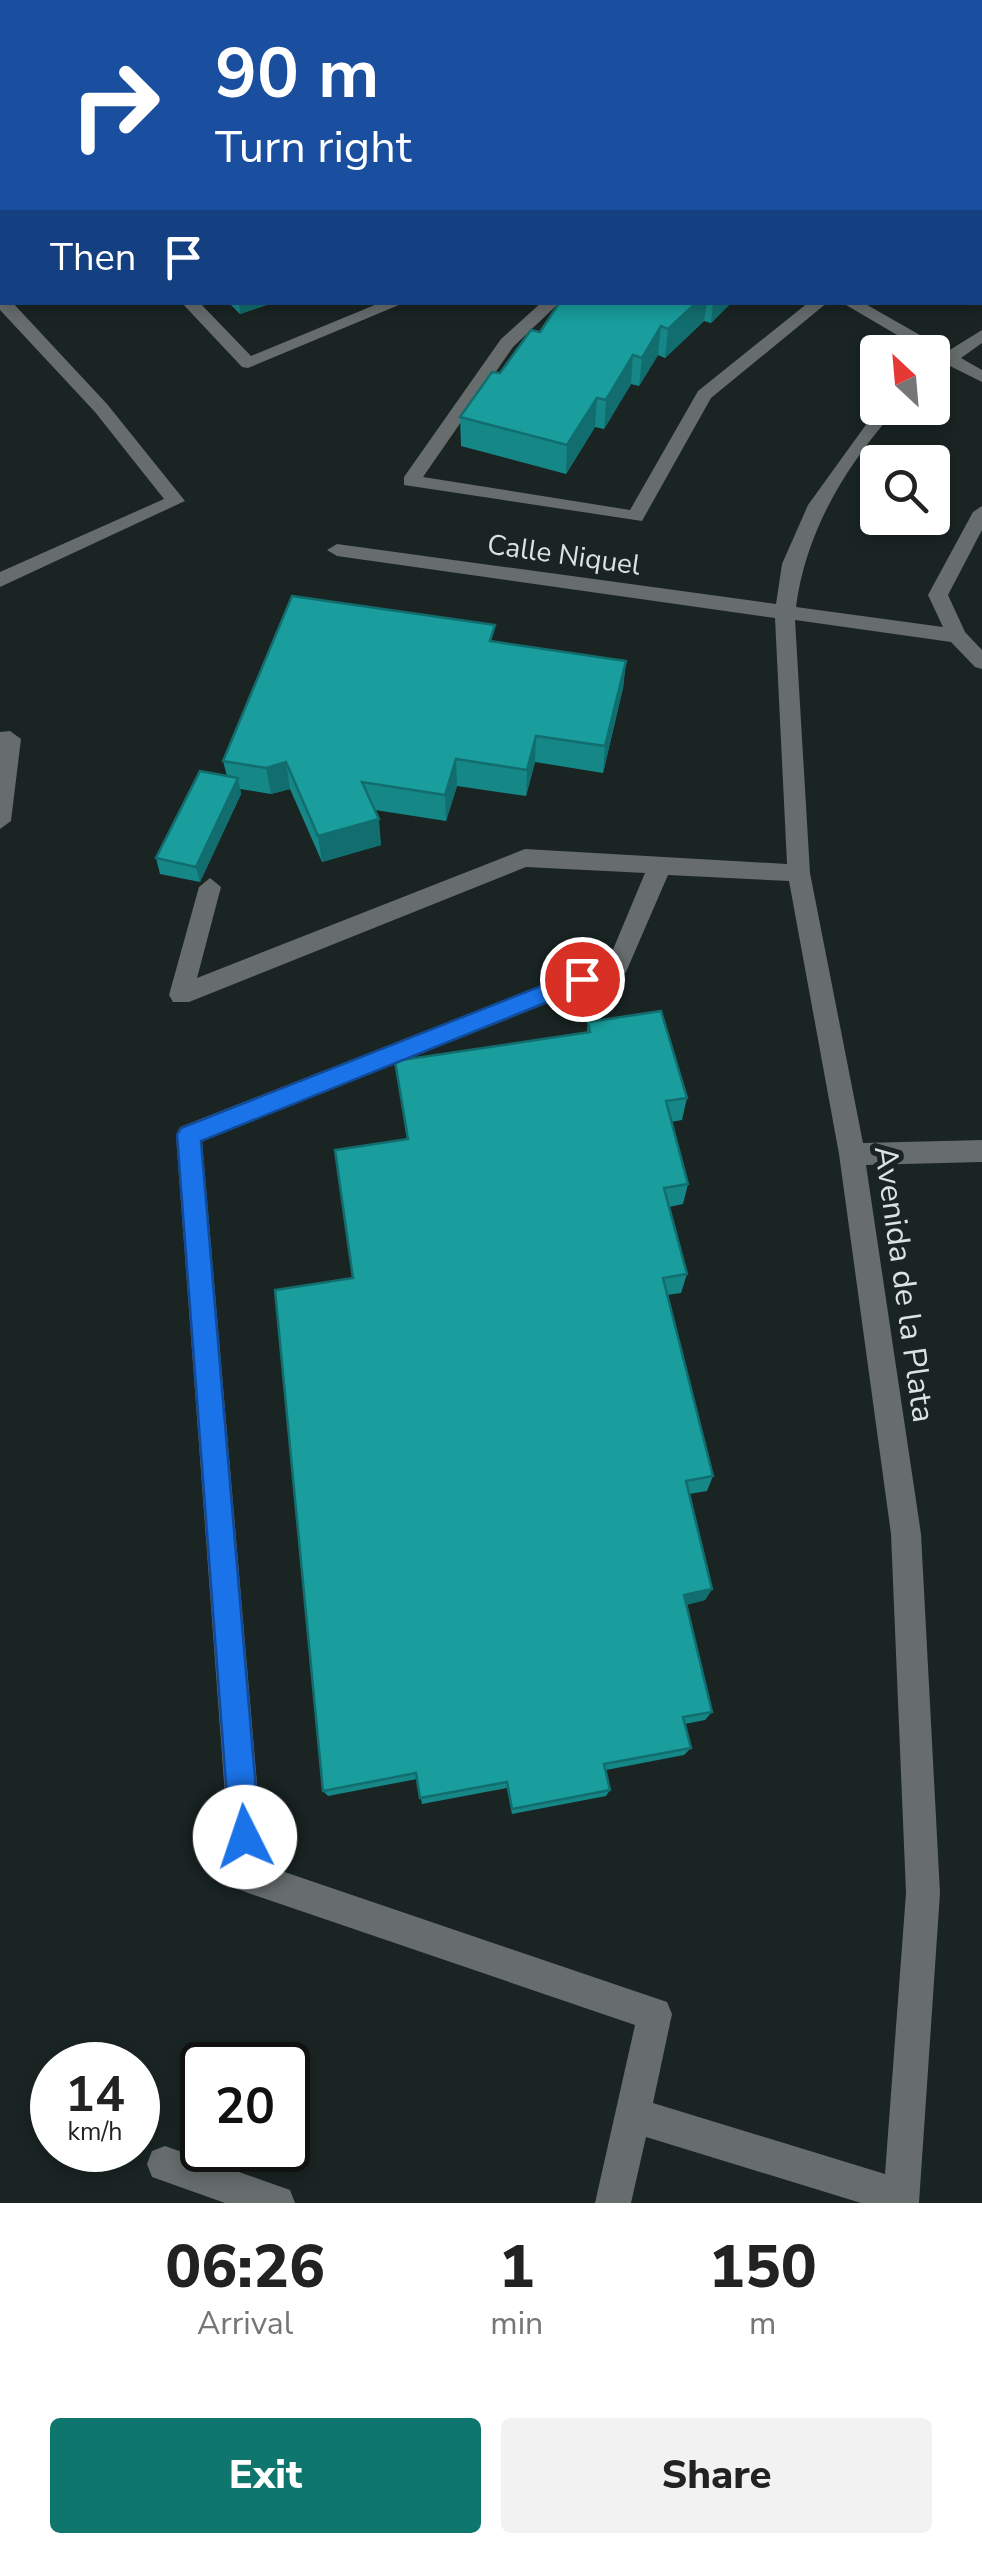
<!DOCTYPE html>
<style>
:root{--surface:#fff;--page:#f2f2f2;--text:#222;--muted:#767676;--accent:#0f766e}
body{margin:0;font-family:"Nunito Sans",sans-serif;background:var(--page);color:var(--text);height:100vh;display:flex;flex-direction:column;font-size:38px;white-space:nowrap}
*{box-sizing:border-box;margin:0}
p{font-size:32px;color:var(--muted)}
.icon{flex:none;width:55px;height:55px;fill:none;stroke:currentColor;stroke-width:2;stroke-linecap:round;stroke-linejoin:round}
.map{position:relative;height:2203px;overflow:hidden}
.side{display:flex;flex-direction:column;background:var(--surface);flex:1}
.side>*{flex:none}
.top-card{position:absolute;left:0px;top:0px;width:982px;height:305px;box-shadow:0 5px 15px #0003;background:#1a4fa0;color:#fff;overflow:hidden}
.needle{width:65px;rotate:334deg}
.tools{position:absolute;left:860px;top:335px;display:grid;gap:20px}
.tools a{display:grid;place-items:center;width:90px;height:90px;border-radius:10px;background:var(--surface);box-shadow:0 5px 15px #0003;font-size:50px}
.speed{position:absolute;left:30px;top:2042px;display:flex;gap:20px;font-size:50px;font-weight:700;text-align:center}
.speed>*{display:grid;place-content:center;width:130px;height:130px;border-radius:50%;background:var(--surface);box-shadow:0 5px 15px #0003;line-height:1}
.speed small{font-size:25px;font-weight:400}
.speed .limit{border:5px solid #111;border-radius:15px;background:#fff;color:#111}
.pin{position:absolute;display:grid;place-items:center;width:85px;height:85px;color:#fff;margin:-42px;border:5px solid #fff;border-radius:50%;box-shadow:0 2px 10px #0007}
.me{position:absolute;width:110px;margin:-55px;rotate:356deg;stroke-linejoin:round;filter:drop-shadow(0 0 8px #0008)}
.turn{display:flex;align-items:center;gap:35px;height:210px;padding:0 50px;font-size:45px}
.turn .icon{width:130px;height:130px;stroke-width:2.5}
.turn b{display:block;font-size:70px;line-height:85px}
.then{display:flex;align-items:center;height:95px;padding:0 50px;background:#0003;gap:20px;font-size:38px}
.eta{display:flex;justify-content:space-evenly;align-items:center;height:170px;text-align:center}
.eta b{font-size:60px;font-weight:800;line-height:70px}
.action{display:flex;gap:20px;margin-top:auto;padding:20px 50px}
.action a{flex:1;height:115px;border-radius:10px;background:var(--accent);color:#fff;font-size:40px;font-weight:800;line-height:115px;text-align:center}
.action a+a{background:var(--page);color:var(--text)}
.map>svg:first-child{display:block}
</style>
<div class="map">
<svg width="982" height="2203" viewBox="0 0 982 2203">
<rect width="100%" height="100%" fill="#192423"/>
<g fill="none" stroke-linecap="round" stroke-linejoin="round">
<path fill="#676c6c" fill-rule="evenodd" d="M351 0H366L368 2H353Z
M465 0H480L482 2H467Z
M0 106H2V117H0Z
M0 295 2 302H12L107 404 185 501 0 587V572L164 499 95 412 0 310Z
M181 302H199L251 356 382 302H406L248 368 242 367Z
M542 302H560L513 347 423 477 630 510 698 391 809 302H828L711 398 642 521 404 485V477L501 339Z
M841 302H862L948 351 982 330V343L961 358 982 370V382L950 366 932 372V362L937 359 932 352H926Z
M878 408H897C846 466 806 530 796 607L943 627 928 595 973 512 982 506V530L948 595 965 632 982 650V669L975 667 951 642 795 620 810 873 863 1143 982 1140V1162L866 1165 921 1534 940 1893 919 2203H861L646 2137 631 2203H595L635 2025 248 1893 236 1888 231 1876 176 1135 180 1127 609 959 645 873 526 867 189 1002H173L169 995 199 887 210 878 221 887 197 978 525 849 787 864 775 618 337 556 327 550 337 544 776 604 782 564 808 505ZM668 875 789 881 839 1154 891 1534 906 1893 885 2174 653 2103 672 2014 667 2002 264 1865 202 1141 626 972Z
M10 731 21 739 11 821 0 829V732Z
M165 2146 290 2190 295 2203H225L152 2177 147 2164 152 2151Z"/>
</g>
<path fill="#168787" d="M2 47V82L0 79V48Z
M228 302H275L240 314Z
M560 302H732L711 323 704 321 665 358 658 355 639 386 631 384 604 429 595 427 566 474 461 446 460 417 540 332Z
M495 642 626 661 623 688 603 773 535 762 526 796 457 786 446 821 375 810 381 845 322 862 290 789 271 794 240 789 241 794 200 882 160 874 156 858 227 776 223 761Z
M588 1022 687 1098 682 1120 671 1122 688 1184 683 1204 669 1207 687 1274 681 1293 667 1295 713 1476 707 1491 689 1494 712 1589 705 1600 686 1605 712 1712 705 1720 685 1724 691 1748 684 1755 606 1770 610 1790 606 1796 512 1814 507 1788 422 1804 417 1779 328 1796 323 1791 353 1278 407 1139 395 1061 587 1032Z"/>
<path fill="#126e6e" d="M314 0H335V2H306Z
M239 302H275L240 314Z
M697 302H707L704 321 665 358 668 329Z
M713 302H732L711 323Z
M661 326 658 355 639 386 642 358Z
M633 355 631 384 604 429 606 400Z
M597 398 595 427 566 474 567 445Z
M626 661 623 688 603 773 605 746Z
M536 736 535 762 526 796 527 770Z
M456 759 457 786 446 821 445 795Z
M286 762 290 789 271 794 266 768Z
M238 778 241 794 200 882 196 867Z
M379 819 381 845 322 862 318 836Z
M712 1589 705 1600 678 1607 684 1595Z"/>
<path fill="#199d9d" stroke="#126e6e" stroke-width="2.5" d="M168 0H314L306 2H159Z
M2 47V61L0 59V48Z
M560 302H697L668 329 661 326 642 358 633 355 606 400 597 398 567 445 460 417 492 372 500 373 531 330 540 332Z
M292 596 495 625 490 641 626 661 605 746 536 736 527 770 456 759 445 795 362 782 379 819 318 836 286 762 266 768 223 761Z
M200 771 238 778 196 867 156 858Z
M661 1011 687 1098 666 1101 688 1184 664 1188 687 1274 663 1278 713 1476 686 1481 712 1589 684 1595 712 1712 683 1717 691 1748 604 1764 610 1790 512 1809 507 1782 420 1798 416 1773 323 1791 275 1290 353 1278 335 1150 408 1139 395 1061 590 1032 588 1022Z"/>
<path fill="#1a73e8" stroke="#114b97" stroke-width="2.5" d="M582 970 593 979 590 985 201 1141 260 1837 255 1848 245 1852 234 1848 230 1837 177 1135 181 1128Z"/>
<g text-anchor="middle" stroke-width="10" stroke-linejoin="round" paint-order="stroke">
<g font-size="28" fill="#dce2e2" stroke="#192423">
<text transform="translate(564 554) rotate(8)" y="10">Calle Niquel</text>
</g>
<g font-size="32" fill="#dce2e2" stroke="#192423">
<text transform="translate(905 1284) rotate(82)" y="11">Avenida de la Plata</text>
</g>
</g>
</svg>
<div class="tools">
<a><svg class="needle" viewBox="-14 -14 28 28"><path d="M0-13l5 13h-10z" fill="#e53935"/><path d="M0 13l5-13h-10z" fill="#767676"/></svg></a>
<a><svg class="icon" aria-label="search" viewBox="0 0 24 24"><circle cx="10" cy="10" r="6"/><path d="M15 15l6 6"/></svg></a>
</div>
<div class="speed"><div>14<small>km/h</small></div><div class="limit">20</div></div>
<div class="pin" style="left:582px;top:979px;background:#d93025"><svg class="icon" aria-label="arrive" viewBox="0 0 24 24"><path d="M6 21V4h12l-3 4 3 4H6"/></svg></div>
<svg class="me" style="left:245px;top:1837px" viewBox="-20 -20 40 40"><circle r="19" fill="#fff"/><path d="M0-13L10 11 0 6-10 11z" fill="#1a73e8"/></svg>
<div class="top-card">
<div class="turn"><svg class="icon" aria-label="right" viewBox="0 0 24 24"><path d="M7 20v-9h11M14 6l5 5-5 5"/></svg><div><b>90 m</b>Turn right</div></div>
<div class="then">Then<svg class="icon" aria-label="arrive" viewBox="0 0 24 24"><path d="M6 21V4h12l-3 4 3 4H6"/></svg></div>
</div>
</div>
<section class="side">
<div class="eta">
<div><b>06:26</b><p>Arrival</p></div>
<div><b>1</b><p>min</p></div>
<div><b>150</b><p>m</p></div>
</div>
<div class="action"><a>Exit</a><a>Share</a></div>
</section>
